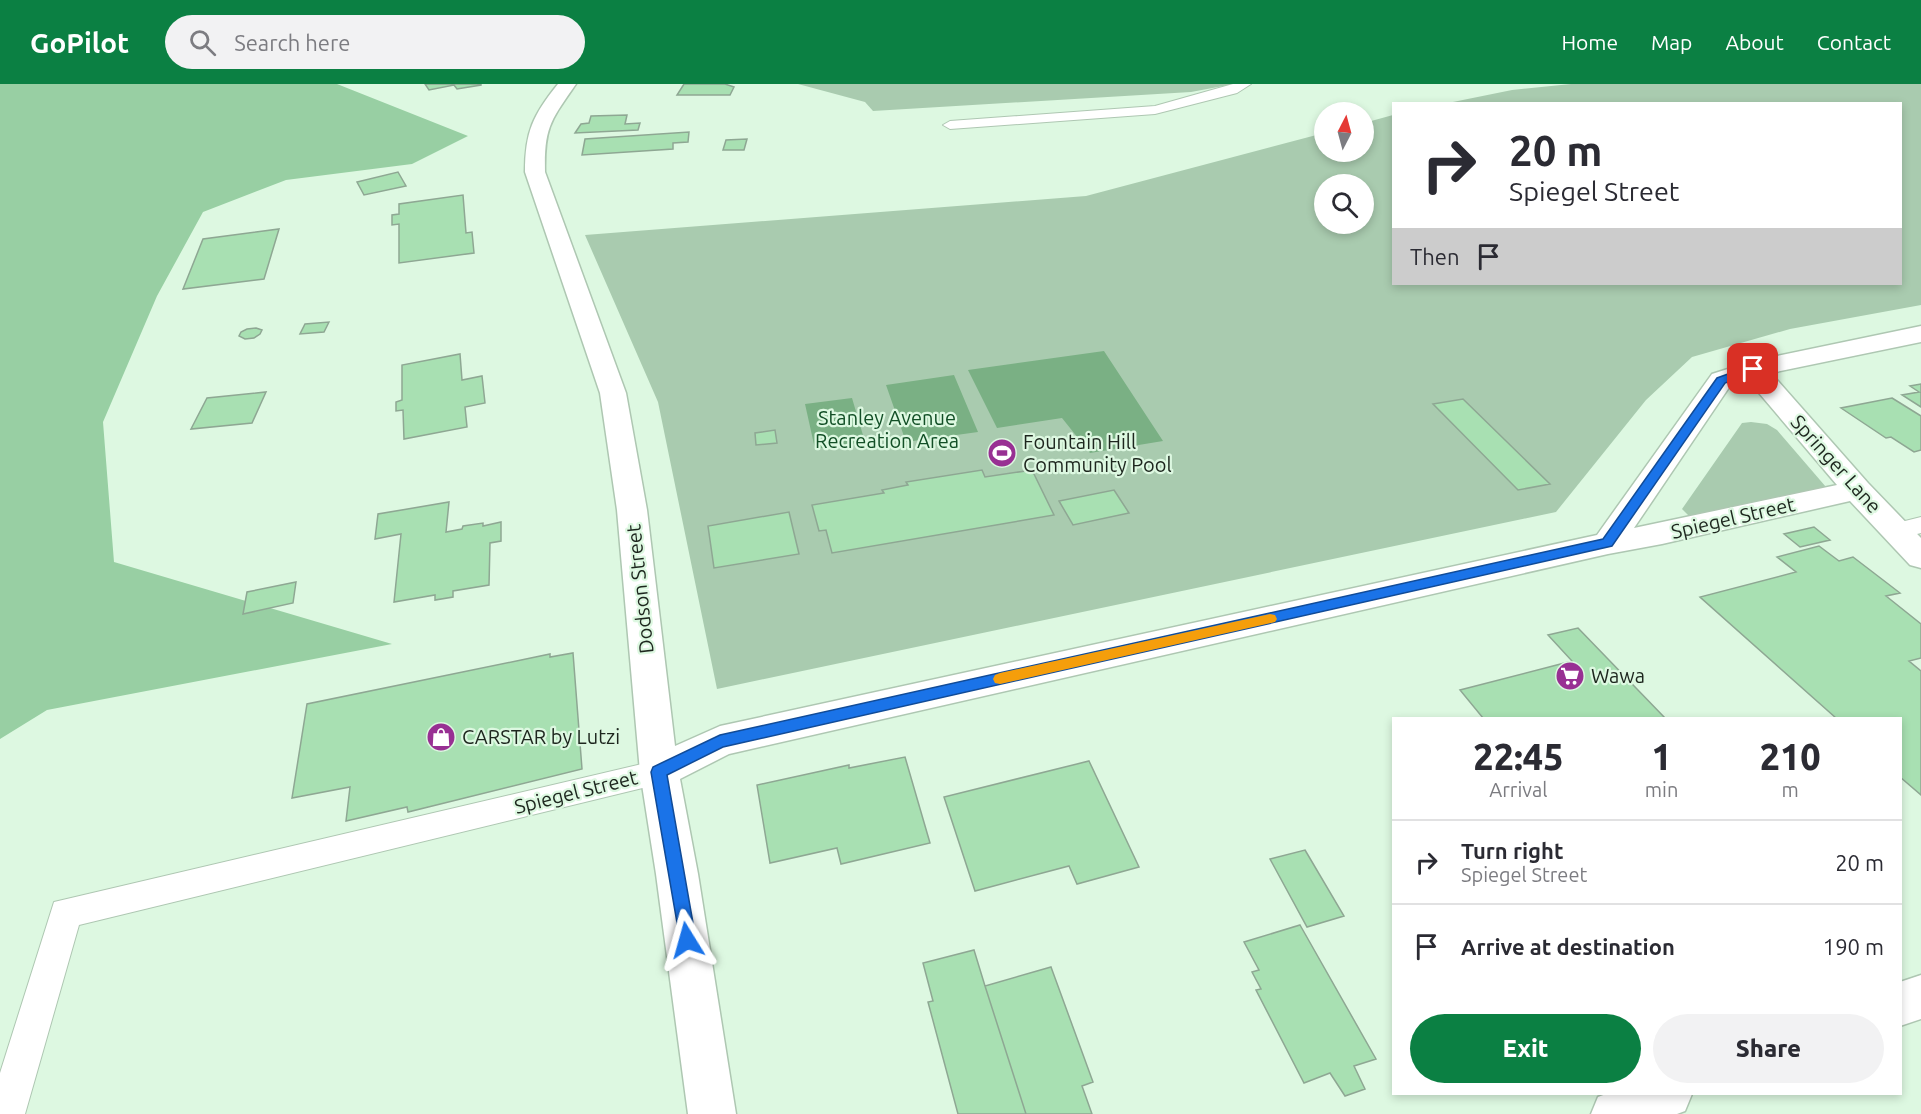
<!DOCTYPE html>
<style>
:root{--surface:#fff;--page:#f2f2f3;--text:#2b2b33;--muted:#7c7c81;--line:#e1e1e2;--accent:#0b8043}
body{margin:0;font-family:Ubuntu,sans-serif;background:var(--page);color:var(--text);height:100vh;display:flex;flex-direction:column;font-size:22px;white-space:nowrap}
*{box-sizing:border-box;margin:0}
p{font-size:20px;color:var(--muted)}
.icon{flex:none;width:33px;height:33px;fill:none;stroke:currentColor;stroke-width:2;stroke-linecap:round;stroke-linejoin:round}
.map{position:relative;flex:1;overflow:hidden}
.sheet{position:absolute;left:1392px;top:633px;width:510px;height:378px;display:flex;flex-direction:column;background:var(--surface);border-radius:0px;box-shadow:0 3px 9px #0003}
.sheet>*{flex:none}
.hud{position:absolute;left:1392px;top:18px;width:510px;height:183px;border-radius:0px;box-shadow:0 3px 9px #0003;background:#fff;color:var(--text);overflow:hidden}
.needle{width:39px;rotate:6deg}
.controls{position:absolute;left:1314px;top:18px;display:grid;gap:12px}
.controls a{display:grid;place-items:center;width:60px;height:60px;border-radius:50%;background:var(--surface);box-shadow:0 3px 9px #0003;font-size:30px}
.pin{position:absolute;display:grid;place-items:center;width:51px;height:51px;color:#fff;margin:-26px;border-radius:12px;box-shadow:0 3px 9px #0006}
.me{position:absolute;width:66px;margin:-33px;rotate:352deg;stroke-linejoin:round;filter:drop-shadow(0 0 4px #0008)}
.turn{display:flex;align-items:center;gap:21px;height:126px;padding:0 18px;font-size:27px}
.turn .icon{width:78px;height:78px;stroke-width:2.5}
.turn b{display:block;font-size:42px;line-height:51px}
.then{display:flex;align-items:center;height:57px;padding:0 18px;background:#0003;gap:12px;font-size:22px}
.eta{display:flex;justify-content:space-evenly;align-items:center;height:102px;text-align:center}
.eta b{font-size:36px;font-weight:800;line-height:42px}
.action{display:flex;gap:12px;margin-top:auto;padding:12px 18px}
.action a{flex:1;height:69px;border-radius:36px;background:var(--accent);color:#fff;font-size:24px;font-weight:800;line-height:69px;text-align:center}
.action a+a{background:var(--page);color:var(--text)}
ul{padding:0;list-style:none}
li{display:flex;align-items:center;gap:18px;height:84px;padding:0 18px;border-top:2px solid var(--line)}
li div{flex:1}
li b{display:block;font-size:22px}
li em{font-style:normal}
header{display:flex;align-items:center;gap:36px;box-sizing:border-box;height:84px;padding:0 30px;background:var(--accent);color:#fff}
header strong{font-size:28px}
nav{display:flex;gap:33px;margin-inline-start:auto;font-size:21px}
.search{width:420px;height:54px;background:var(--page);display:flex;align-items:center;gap:15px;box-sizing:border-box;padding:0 21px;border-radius:33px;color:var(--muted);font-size:22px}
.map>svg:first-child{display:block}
</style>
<header>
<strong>GoPilot</strong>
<div class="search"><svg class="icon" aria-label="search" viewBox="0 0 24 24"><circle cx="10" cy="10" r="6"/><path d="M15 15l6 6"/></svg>Search here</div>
<nav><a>Home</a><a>Map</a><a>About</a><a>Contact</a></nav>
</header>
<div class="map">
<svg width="1921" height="1030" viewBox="0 0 1921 1030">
<rect width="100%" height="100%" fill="#ddf8e1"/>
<path fill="#a9cbaf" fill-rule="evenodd" d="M798 0H1234L1191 8 873 27 865 18Z
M1571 0H1921V221L1790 245 1692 273 1646 316 1556 428 717 605 658 318 585 151 1086 112 1324 49V68H1364V39L1393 31 1394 200H1900V20L1448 19 1512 6ZM1324 100H1364V140H1324Z
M1751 338 1767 340 1777 346 1826 403 1690 433 1682 425 1742 339Z"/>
<path fill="#98cfa3" d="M0 0H337L468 52 412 80 286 96 203 128 157 212 103 338 114 478 392 560 47 626 0 655Z"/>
<path fill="#7ab084" d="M1104 267 1163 357 1090 369 1062 334 997 344 968 286Z
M954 291 978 348 906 358 886 301Z
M852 314 865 358 815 365 805 320Z"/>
<path fill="#a8e0b2" stroke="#8ea793" stroke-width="1.5" d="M425 0H481V1L457 5 454 1 429 6Z
M684 0H725L734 3 730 11H677Z
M627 31 625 40 640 39 638 46 575 49 581 40 589 39 591 32Z
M689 48 688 58 673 59V65L582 71 585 55Z
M747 55 744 66H723L726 56Z
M398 88 406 102 364 111 357 98Z
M463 111 466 149 472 148 474 169 399 179V140L392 141V131L399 130V120Z
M279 145 264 195 183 205 203 155Z
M329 238 324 248 300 250 305 240Z
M256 244 262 246 260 250 254 254 245 255 239 252 241 248 247 245Z
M460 270 462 296 482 292 485 319 465 323 467 343 404 355 403 326 396 327V318L402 316V281Z
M1921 300V323L1902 311 1919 308 1910 302Z
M266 308 252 339 191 345 207 314Z
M1892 314 1921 332V366L1914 368 1891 353 1886 354 1841 324Z
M1463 315 1550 400 1518 406 1433 320Z
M775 346 777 359 756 361 755 349Z
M982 386 985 393 1032 386 1054 431 832 469 826 446 819 447 812 421 884 409 882 406 908 401 906 398Z
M1114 406 1129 429 1073 441 1059 417Z
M449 418 446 448 462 445 463 442 483 439V442L501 438V457L490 459 489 501 453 507V513L435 516V511L394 518 401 450 375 455 378 430Z
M789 428 799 470 714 484 708 442Z
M1814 443 1830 456 1800 463 1784 450Z
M1819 462 1839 477 1853 473 1900 509 1886 512 1921 540V574L1909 577 1921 587V711L1900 693V634H1836L1700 513 1796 488 1777 473Z
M296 498 293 519 243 530 247 508Z
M1578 544 1665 634H1483L1460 606 1572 577 1548 551Z
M573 569 582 685 408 728 407 723 346 737 350 703 292 714 307 620 550 570V573Z
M905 673 930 759 841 780 837 764 770 779 757 701 849 681V684Z
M1089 677 1139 783 1077 800 1069 782 975 807 944 713Z
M1305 766 1344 832 1307 843 1270 775Z
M1300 841 1376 975 1354 982 1365 1005 1345 1012 1330 989 1304 999 1256 906 1261 905 1252 888 1259 886 1244 858Z
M974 866 985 902 1026 1030H958L928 918 933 917 923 879Z
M1051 883 1093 998 1082 1002 1092 1030H1026L985 902Z"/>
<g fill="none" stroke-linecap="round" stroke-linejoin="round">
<g stroke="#aec7b2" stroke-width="2">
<path id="lane" d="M1233 0H1251L1237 9 1155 30 950 45 943 41 950 37 1155 22Z
M1921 433V449L1897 455 1889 453 1885 447 1889 441Z
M659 676 669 679 674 688 669 697 659 700 79 841 25 1030H0V989L54 818Z"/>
</g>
<g stroke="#aec7b2" stroke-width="3">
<path id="street" d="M558 0H576C551 36 544 43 545 88L626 309 647 426 675 662 720 642 1597 451 1712 290 1753 277 1921 242V258L1771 289 1868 399 1921 454V484L1910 481 1850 417 1662 460 1608 470 729 670 680 695 698 790 736 1030H688L656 790 640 688 617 426 600 309 525 88C525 48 533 31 558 0ZM1748 296 1837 401 1634 444 1730 302Z"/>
</g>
<g stroke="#aec7b2" stroke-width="3">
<path id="secondary" d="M1921 891V935L1900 942V898Z
M1606 1010H1692L1685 1027 1677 1030H1591L1598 1013Z"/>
</g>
<use href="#lane" fill="#fff" fill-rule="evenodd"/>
<use href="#street" fill="#fff" fill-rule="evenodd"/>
<use href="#secondary" fill="#fff" fill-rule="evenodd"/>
</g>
<path fill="#1a73e8" stroke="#114b97" stroke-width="1.5" d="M1753 281 1758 285 1756 287 1725 299 1612 462 723 663 667 691 696 856 693 862 687 864 681 862 651 688 653 683 720 651 1603 455 1717 294Z"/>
<path fill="#f59e0b" d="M1270 530 1275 531 1277 535 1275 538 1000 600 995 599 993 595 995 591 1000 589Z"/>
<defs>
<g id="stadium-disc" transform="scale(1.5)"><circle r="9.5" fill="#983093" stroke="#ddf8e1"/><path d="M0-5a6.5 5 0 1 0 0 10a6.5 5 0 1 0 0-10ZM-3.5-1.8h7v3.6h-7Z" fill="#fff"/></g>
<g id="supermarket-disc" transform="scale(1.5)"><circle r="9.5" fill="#983093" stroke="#ddf8e1"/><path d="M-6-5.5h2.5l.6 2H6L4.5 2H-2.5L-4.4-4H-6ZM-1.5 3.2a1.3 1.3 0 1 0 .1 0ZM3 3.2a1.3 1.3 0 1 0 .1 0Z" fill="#fff"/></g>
<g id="shop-disc" transform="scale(1.5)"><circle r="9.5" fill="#983093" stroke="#ddf8e1"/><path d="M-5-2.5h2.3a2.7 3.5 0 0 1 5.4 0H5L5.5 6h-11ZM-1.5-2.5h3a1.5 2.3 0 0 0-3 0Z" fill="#fff"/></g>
</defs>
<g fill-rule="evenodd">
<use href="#stadium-disc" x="1002" y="369"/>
<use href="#supermarket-disc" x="1570" y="592"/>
<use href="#shop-disc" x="441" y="653"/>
</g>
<g text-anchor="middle" stroke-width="4.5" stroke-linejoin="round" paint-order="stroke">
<g font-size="20" fill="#124f26" stroke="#ddf8e1">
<text x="887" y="341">Stanley Avenue<tspan x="887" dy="23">Recreation Area</tspan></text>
</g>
<g font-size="20" fill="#1d261e" stroke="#ddf8e1" text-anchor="start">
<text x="1023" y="365">Fountain Hill<tspan x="1023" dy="23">Community Pool</tspan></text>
<text x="1591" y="599">Wawa</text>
<text x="462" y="660">CARSTAR by Lutzi</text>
</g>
<g font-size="20" fill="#1d261e" stroke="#ddf8e1">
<text transform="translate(1836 380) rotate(48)" y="7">Springer Lane</text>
<text transform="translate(1733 434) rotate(-13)" y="7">Spiegel Street</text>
<text transform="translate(640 505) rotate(-96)" y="7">Dodson Street</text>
<text transform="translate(576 708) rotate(-14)" y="7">Spiegel Street</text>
</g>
</g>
</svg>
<div class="controls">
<a><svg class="needle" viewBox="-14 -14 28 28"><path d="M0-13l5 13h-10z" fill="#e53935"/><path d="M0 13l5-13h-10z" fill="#7c7c81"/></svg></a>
<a><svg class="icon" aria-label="search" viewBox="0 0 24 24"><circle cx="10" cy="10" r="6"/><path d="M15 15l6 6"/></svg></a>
</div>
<div class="pin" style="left:1753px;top:285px;background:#d93025"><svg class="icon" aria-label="arrive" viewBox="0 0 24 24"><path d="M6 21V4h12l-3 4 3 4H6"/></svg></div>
<svg class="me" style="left:687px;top:856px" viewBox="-20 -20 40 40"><path d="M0-17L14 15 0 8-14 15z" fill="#1a73e8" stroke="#fff" stroke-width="4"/></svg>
<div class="hud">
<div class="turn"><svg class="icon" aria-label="right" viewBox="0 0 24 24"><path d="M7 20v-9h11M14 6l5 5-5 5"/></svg><div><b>20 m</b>Spiegel Street</div></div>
<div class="then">Then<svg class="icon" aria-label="arrive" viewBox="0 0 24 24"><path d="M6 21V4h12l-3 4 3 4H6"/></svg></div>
</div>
<section class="sheet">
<div class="eta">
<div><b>22:45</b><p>Arrival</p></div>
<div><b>1</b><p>min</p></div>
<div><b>210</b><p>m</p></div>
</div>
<ul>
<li><svg class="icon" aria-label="right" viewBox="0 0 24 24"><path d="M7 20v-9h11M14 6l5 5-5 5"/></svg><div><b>Turn right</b><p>Spiegel Street</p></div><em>20 m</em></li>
<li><svg class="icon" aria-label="arrive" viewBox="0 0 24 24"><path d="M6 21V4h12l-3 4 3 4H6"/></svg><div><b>Arrive at destination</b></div><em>190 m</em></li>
</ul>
<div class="action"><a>Exit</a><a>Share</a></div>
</section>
</div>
